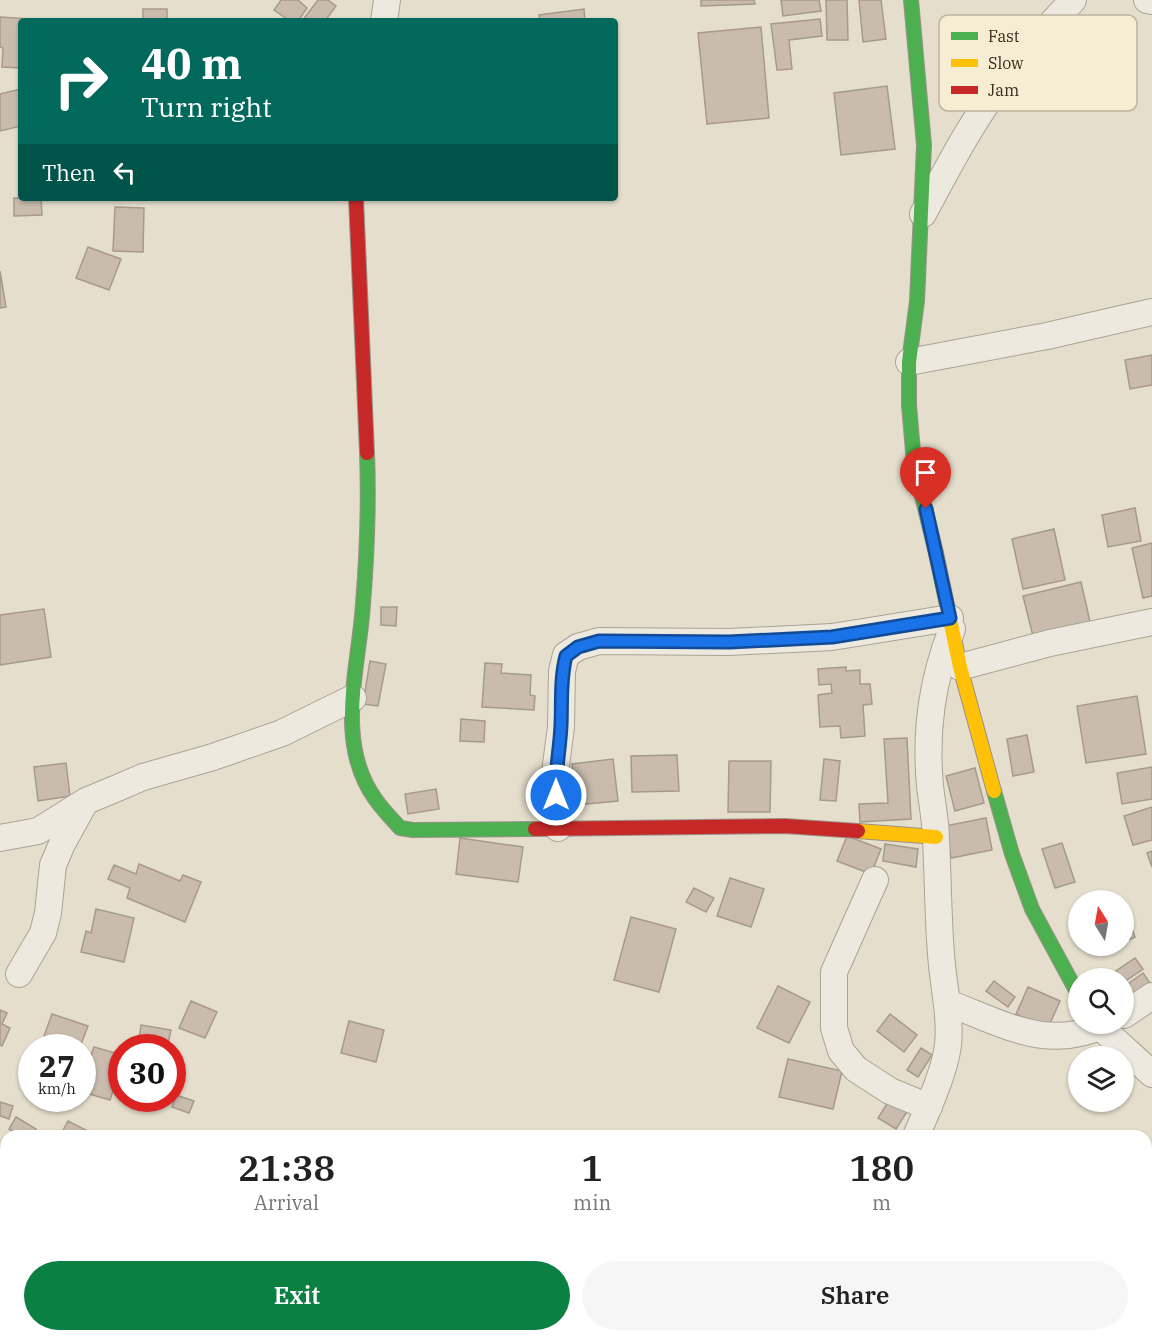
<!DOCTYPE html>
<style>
:root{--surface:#fff;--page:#f6f6f6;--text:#222;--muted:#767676;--accent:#0b8043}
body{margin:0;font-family:"IBM Plex Serif",serif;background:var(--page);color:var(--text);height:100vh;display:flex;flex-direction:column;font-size:22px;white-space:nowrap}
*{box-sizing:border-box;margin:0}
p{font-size:20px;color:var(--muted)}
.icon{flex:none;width:33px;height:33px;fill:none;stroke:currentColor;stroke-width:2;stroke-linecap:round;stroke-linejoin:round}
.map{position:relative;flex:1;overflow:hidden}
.side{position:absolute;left:0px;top:1130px;width:1152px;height:212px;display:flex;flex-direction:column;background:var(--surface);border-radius:18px 18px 0 0;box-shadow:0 2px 4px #0004}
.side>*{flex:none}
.hud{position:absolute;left:18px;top:18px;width:600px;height:183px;border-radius:6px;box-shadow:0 2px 4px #0004;background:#00695c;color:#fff;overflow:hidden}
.needle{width:39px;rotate:349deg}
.buttons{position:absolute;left:1068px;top:890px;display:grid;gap:12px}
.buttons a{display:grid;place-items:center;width:66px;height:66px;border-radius:50%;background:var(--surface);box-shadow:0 2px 4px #0004;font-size:30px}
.speed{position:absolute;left:18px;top:1034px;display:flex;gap:12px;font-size:30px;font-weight:700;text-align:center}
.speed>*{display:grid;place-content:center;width:78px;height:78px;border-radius:50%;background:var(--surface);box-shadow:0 2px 4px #0004;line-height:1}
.speed small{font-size:15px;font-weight:400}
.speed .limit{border:9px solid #d22;background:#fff;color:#111}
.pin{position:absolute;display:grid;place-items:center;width:51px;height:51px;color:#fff;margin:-62px -26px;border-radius:50% 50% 50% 0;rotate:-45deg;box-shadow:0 0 6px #0007}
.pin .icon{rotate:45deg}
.me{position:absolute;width:66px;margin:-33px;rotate:0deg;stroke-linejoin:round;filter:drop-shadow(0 0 4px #0008)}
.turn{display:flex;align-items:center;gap:21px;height:126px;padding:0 24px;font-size:27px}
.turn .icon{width:78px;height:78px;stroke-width:2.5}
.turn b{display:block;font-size:42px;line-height:51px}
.then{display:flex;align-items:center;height:57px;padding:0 24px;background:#0003;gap:12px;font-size:22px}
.eta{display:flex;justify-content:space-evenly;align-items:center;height:102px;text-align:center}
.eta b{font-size:36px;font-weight:600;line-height:42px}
.primary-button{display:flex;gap:12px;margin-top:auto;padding:12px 24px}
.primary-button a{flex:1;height:69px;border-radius:36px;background:var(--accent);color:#fff;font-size:24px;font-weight:600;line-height:69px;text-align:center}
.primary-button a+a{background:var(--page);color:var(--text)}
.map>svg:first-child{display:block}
</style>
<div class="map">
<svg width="1152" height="1340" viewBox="0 0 1152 1340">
<rect width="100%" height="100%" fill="#e5decd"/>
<path fill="#c9bcae" stroke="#a59a8c" stroke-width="1.5" d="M281 0H298L307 8 298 21H290L274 10Z
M318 0H328L336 6 325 21H302Z
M701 0H754L755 4 701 6Z
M781 0H819L821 11 783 16Z
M826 0H847L848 40H827Z
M859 0H881L886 39 863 42Z
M143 9H167V21H143Z
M584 9 585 21H540L539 15Z
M0 17 29 19V21H21V68L2 67 3 48 0 47Z
M820 19 822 36 789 40 792 69 777 70 771 24Z
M761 27 769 118 707 124 698 33Z
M887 86 895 149 841 155 834 93Z
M21 89V126L0 131V94Z
M14 198H41L42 215 14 216Z
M115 207 144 208 143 252 113 251Z
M88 247 121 259 109 290 76 278Z
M0 271 6 307 0 308Z
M1152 355V385L1130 389 1125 360Z
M1135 508 1141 541 1108 547 1102 515Z
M1054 529 1065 580 1023 589 1012 539Z
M1152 543V596L1143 598 1132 548Z
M1081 582 1091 626 1034 640 1023 596Z
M381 607H397L396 626 381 625Z
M44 609 51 657 0 665V615Z
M370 661 386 664 378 706 363 704Z
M485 663 502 664 501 673 531 675 530 695 535 696 534 710 482 707Z
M846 667V671L860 670V684H870L872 704 863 705 865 736 841 738 840 726 820 727 818 695 832 693 831 684 819 685 818 669Z
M1137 696 1146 754 1086 763 1077 706Z
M461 719 485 721 484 742 460 741Z
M1027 735 1034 772 1013 776 1007 739Z
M907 738 911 819 860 822 859 804 888 803 884 739Z
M677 755 679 791 632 792 631 756Z
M613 759 618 801 576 805 572 764Z
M824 759 840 761 836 801 820 800Z
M729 761H771L770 812H728Z
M66 763 70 796 38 801 34 767Z
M1152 767V799L1122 804 1117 773Z
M975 768 984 803 955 811 946 776Z
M436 789 439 809 408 814 405 794Z
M1152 807V840L1133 845 1124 816Z
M986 818 992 850 951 858 945 826Z
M847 836 881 849 871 874 837 861Z
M460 838 523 847 518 882 456 874Z
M1062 843 1075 882 1055 888 1042 849Z
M885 844 918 849 916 867 883 861Z
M1152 851V867L1147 853Z
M139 864 180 881 183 875 201 882 185 922 127 898 130 888 108 879 114 865 136 874Z
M730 878 764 889 751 927 717 916Z
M694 888 714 898 706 912 686 902Z
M1124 906 1135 937 1124 942Z
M96 909 134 918 124 962 81 952 86 931 91 933Z
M631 917 676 929 659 992 614 980Z
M1098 945H1114L1100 950Z
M1135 958 1143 969 1124 982V978H1112L1110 975Z
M1143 973 1152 986 1124 1001V987Z
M994 981 1015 997 1008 1007 986 991Z
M778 986 810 1002 789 1043 757 1028Z
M1028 987 1060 1001 1048 1028 1016 1014Z
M191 1001 217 1012 205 1038 179 1028Z
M0 1010 7 1013 2 1024 10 1028 2 1046 0 1045Z
M52 1014 88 1026 80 1047H40Z
M890 1014 917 1035 904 1052 877 1031Z
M349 1021 384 1030 376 1062 341 1053Z
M141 1025 171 1030 168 1044 139 1039Z
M94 1047 122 1055V1064L110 1100 82 1092V1082Z
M921 1048 932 1055 918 1077 907 1070Z
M788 1059 842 1071 833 1109 779 1097Z
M176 1095 194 1101 189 1113 172 1107Z
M892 1096 910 1107 896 1129 878 1118Z
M124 1098H161L160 1103 141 1099 140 1104 124 1100Z
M0 1102 13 1106 9 1119 0 1116Z
M16 1117 36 1129 32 1136H20L9 1129Z
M68 1121 97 1136H60Z
M208 1131 225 1136H207Z
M0 1146 6 1148V1211L0 1209Z
M1152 1244V1309L1146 1310V1245Z
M0 1257 6 1259V1267L1 1284Z
M323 1335H349V1340L323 1339Z"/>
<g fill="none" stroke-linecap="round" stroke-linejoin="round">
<g stroke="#aaa396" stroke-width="28">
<path id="street" d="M1147 0 1152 1
M384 21 387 0
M923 214C951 161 979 108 1018 61 1035 40 1055 20 1073 0
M909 362 1047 336 1152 312
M960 667 1050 643 1152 622
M558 828 555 772 561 727 562 671 566 655 578 647 599 641 729 642 832 637 950 618
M0 838 38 831 86 801 115 789 143 777 213 757 282 733 353 698
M875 880 834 972V1028L841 1051 856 1069 890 1091 929 1107
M19 974 43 933 48 913 53 865 62 844 84 804
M948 1003C1004 1024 1049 1053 1108 1023
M1124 1015 1152 996
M1096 1023 1152 1074
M916 1136C927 1111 945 1071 948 1045 951 1014 943 985 941 954 938 916 938 878 936 840 936 822 932 804 930 786 925 730 932 681 952 629
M0 1232 6 1233
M264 1335 265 1340
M838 1340 840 1335"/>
</g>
<g stroke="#9a9286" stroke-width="16">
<path id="fast" d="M911 0 924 145 917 301 909 362V405L914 463 936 553
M367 453C369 503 367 554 363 604 359 668 334 743 376 800 383 810 392 819 400 828L413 830 535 829
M994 791 1012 854 1032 909 1078 994"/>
</g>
<g stroke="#9a9286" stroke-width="16">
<path id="slow" d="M936 553 960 667 994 791
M858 831 936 837"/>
</g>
<g stroke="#9a9286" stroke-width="16">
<path id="jam" d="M356 198 367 453
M535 829 785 826 858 831"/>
</g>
<use href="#street" stroke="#ede9df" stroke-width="26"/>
<use href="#fast" stroke="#4caf50" stroke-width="14"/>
<use href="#slow" stroke="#ffc107" stroke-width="14"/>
<use href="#jam" stroke="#c62828" stroke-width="14"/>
</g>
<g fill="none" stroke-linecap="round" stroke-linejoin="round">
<g stroke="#114b97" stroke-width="15">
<path id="route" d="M556 795C555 771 560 749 561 725 562 702 560 679 566 656L578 647 599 641 729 642 832 637 950 618 926 509"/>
</g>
<use href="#route" stroke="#1a73e8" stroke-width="10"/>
</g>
<rect x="939" y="15" width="198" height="96" rx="9" fill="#f6edd3" stroke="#bdb39d" stroke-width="1.5"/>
<rect x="951" y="32" width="27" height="8" fill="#4caf50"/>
<rect x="951" y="59" width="27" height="8" fill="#ffc107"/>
<rect x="951" y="86" width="27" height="8" fill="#c62828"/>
<g font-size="16" fill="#392c1e">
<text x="988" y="42">Fast</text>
<text x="988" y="69">Slow</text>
<text x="988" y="96">Jam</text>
</g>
</svg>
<div class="buttons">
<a><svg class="needle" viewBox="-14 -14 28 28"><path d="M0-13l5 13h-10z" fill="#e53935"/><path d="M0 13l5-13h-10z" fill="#767676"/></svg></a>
<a><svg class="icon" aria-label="search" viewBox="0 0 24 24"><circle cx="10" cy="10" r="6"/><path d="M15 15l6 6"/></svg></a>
<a><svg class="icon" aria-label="layers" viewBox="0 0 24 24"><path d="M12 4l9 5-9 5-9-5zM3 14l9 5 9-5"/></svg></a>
</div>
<div class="speed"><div>27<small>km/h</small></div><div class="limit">30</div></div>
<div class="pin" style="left:926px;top:509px;background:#d93025"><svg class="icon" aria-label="arrive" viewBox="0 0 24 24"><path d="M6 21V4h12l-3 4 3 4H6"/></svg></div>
<svg class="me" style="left:556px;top:795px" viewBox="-20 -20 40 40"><circle r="17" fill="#1a73e8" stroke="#fff" stroke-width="3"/><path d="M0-11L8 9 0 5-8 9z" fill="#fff"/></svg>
<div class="hud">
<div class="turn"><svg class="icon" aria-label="right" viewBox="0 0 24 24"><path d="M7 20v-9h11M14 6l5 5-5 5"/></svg><div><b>40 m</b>Turn right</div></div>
<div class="then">Then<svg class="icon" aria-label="left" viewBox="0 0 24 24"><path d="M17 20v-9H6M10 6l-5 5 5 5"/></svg></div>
</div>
<section class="side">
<div class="eta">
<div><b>21:38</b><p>Arrival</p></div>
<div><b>1</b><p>min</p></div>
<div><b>180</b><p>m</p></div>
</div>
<div class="primary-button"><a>Exit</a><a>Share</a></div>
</section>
</div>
